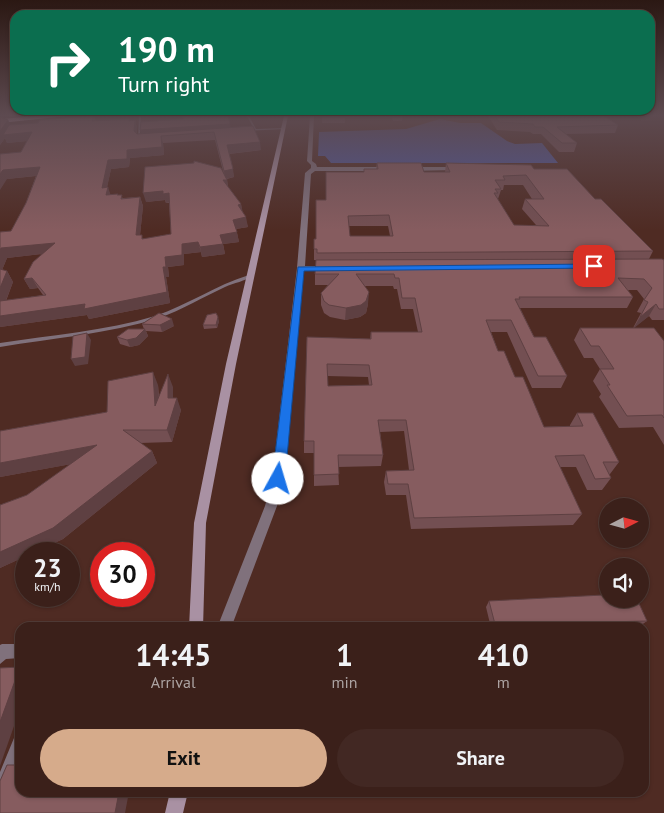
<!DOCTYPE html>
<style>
:root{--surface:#3b201a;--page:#422823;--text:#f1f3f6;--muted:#aca3a2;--line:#543e39;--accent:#d6ab8b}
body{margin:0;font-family:"PT Sans",sans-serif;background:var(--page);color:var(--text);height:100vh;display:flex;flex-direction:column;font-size:19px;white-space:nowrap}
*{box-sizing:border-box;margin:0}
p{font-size:16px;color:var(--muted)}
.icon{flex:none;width:28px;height:28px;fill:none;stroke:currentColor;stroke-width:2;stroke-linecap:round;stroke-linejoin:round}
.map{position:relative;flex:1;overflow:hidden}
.side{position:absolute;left:15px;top:622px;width:634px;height:175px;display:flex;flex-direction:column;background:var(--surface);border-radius:15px;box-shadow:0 1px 4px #0004,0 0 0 1px var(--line)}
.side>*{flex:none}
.banner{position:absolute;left:10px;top:10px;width:645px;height:105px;border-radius:15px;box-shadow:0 1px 4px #0004,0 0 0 1px var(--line);background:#0b6e4f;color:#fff;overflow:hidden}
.needle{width:32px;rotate:84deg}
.controls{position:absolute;left:599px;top:498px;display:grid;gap:10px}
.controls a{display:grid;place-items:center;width:50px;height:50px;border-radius:50%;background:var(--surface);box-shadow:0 1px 4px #0004,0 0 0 1px var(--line);font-size:25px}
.speed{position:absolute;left:15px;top:542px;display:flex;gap:10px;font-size:25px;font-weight:700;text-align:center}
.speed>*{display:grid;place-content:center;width:65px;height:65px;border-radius:50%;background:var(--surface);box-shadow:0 1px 4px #0004,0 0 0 1px var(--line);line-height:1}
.speed small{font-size:12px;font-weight:400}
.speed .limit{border:8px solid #d22;background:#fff;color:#111}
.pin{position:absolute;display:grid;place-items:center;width:42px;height:42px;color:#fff;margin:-21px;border-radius:10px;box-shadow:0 2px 8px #0006}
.me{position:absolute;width:55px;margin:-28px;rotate:6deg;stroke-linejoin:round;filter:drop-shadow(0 0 4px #0008)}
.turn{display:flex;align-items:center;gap:18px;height:105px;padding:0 25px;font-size:22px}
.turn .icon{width:65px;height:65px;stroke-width:2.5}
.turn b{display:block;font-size:35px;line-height:42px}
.eta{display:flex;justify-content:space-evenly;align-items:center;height:85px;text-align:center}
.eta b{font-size:30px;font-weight:800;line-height:35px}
.action{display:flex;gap:10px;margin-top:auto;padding:10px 25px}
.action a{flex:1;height:58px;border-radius:30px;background:var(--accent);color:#111;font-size:20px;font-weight:800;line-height:58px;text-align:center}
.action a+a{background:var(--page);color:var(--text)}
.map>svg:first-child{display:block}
</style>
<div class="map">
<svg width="664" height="813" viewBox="0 0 664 813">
<rect width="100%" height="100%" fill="#4f2b23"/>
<path fill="#4c579f" d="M440 119 460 123H481L507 141 515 144 542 143 558 163H331L325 156H318L319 132 406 129Z"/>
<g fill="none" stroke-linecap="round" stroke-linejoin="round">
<path fill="#80717c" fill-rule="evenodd" d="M139 116H141L140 138H143L139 140 138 139Z
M247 116H249L256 129 284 128 285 129 246 131 247 129H254Z
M249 275H251L253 276C245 281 234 283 225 287 203 297 182 310 159 318 108 334 53 338 0 347V343C51 335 105 331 155 316 188 305 216 285 249 275Z"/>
<path fill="#80717c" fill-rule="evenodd" d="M310 116H314L312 161 316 164 317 167H390L393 169 390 171H315L311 174 305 266H327L331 268 327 270H304L284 479 277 506 231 628H217L265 506 272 479 297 268 305 173 311 168V165L307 161Z
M457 167 459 170 409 171 406 169 409 167Z
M2 644H20V658L6 659 0 664V645Z
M20 736V766L6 800 0 803V772L14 738Z"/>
<path fill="#a991a3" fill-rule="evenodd" d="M284 116H288L236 364 206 523 203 628H189L194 523 226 364Z
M170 792H188L183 813H165Z"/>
<path fill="#e4c0db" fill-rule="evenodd" d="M37 116H67L0 123V119Z"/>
</g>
<path fill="#734f52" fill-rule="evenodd" d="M94 116 96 121 135 120 137 128V134L231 127 261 150 229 154 234 177 227 179 228 187 241 204 242 211 248 227 236 229 239 242 223 244 225 254 202 257 201 252 184 254V265L168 267 169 277H166L170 303 89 319 87 315 0 327V232L11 231 26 203 36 176 7 179 27 141 7 143 5 138 0 145V117L8 120 10 125 38 123ZM215 140 224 175 146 202 165 200 166 203H169L171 234 143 239 140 235 143 206 140 197 123 198 118 195 110 194 107 187 111 169 129 167 130 158 164 155 163 143ZM41 254 24 279 30 289 38 288 43 295 6 301 13 282 7 271 2 270 7 258Z
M322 116H403L402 121H393L392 118H345V123H322Z
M488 116H604L618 125 615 133 566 134 577 143 574 152H559L541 134H533L530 132 497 130Z
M377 163 424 172H445L446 163 534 169 595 199 653 251 649 259 664 260V320H652L649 316 633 328 664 341V445L653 427 619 428 599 397 601 394 593 381 600 369 593 358H584L574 340 580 328H633L641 313 637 312 644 299 637 290H628L633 297 627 308H520L534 337 567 376 561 388H532L507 332H491L498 351 515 377 544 427 570 426V425L577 413 619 462 610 474H609L611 478 602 490H587L576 467H560L582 514 573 525 411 529 406 495H386L384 482 386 471 409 470 404 431 380 432 383 455 381 466 338 467 339 485 314 486V453H304V441L307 337 370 339 371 332H418L413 309H401L397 289H394L393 286H364L368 304 366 313 360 317 345 320 330 317 324 313 321 305V293L328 285H315V274L317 260H314V249L326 200 364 172V169H376ZM504 185H523L532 199H525L522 209 536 225H514L497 199H498L501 190H503ZM349 226H388L390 236H350ZM327 376 368 377 369 385 328 386Z
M219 321 217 328 204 329 203 325Z
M142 324 174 326 162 332 146 331 148 336 139 345 130 347 120 344 117 337 144 329Z
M158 385 159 396 173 387V398L181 410 172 442 140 443 152 451 157 463 63 539 31 554H26V556L0 568V505L27 495 71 464 0 477V431L107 412Z
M489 601 647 621 640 626 585 628H491L486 607Z"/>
<path fill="#5e4042" d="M8 120 11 127 32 132 36 140 7 143 5 138 0 145V131Z
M135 120 137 128 136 139 134 131Z
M230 124 231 130 142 136 140 130Z
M161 136 163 143 164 155 130 158 129 167 111 169 105 197 102 188 108 160 127 150Z
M260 142 261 150 228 154 227 145Z
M40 167 44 175 7 179 0 190V174L3 170Z
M233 169 234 177 225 179 224 171Z
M223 180H227L228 189Z
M108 187 111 196 106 195Z
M163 191 169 193 171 202 166 203 165 200 146 202 143 193Z
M140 197 143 206 139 245 136 235Z
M241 204 243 213 238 205Z
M246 217 248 227 235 229 233 220Z
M237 232 239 242 223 244 225 254 202 257 200 247 220 235Z
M198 242 201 252 184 254V265L168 267 169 277H166L170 303 89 319 87 315 0 327V316L163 267 165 257 182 244Z
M55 243 59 252 7 258 0 275V251L1 248Z
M7 271 13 282 1 313 0 311V288Z
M32 278 38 288 30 289 24 279Z
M369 292 368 304 366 313 360 317 345 320 346 308Z
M656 304 649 316 633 329 640 317Z
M218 317 219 321 217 328 216 325Z
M172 319 174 326 162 332 160 325Z
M145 329 148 336 139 345 130 347 127 340Z
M87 333 91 340 88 364 75 366 71 359Z
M153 372 158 385 160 418 155 406Z
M168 374 173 387V410L177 398 181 410 172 442 167 430 168 398Z
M97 445 105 458 0 477V463Z
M152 451 157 463 63 539 31 554H26V556L0 568V552Z
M20 667V709L0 766V722Z
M119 792H129L125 813H115Z"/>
<path fill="#865c5f" stroke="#5e4042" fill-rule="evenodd" d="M86 116H94L92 121 129 119V121L135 120 134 131 137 134 253 126 260 142 227 145 233 169 224 171 214 132 161 136 162 147 127 150V159L108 160 102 188 108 187 106 195 118 194 117 195H122L121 199 140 197 136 235H142V239L171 234 169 193 163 194V191L143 193 145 167 194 163V161L221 168 227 180H223L241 204 238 205 246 217 233 220 237 232 220 235 223 244 200 247 198 242 182 244V255L165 257 166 267H163L167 292 84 309 85 304 0 316V301L46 295 32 278 24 279 33 262 55 243 1 248 0 251V232L11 231 26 203 40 167 3 170 0 174V154L21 152 32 132 3 135 9 125 38 123 40 120Z
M183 116H228L230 124 140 130 141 122 183 119Z
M322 116H345V117H322Z
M495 116H604L618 125 557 127 577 143H562L543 127H535L533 124 499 122Z
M0 117 8 120 0 131Z
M377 163H421L424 172H450L446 163 531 165 534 169H567L595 199H601L653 251 317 253V249H314V239H316V200H326V172H364V169H378ZM526 175 544 199H525L549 226 514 225 494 193H498L495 189H501L495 180H505L503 176ZM389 215 393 236H350L348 216Z
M662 259 664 260V309H659L656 304 640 317 648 302 644 300 652 288 644 279 618 278 633 297H519L520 299H515L534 337H546L567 376H538L511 320H486L498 351H504L515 377H523L544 427 583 426 577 413H593L619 462H603L611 478 595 479 584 455 555 456 582 514 414 518 408 484H388L386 471 414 470 406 420H378L383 455H338L339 474 314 475V441H304L307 337 371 339V332H422L415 298H402L399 278H395L394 274H356L369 292 366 301 361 305 346 308 329 305 324 301 321 293 339 274H315L316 260ZM327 364 369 365 372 385 328 386Z
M0 269 7 271 0 288Z
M159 313 172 319 160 325 142 324Z
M216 313 218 317 216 325H203L207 315Z
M580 328H654L664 341V418L662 415 627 416 607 385H610L600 369H614L599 346H591Z
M128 329H145L136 338 127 340 117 337Z
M87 333 85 357 71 359 73 336Z
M153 372 155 406 168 374V398H177L167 430H123L152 451 53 528 0 552V505L27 495 97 445 0 463V431L107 412 108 381Z
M603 595H608V599H637L647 621 527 624 528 628H496L489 601Z
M20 667 0 722V668Z
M7 765H20V792H119L115 813H0V781Z"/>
<linearGradient id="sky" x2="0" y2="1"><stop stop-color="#2b1813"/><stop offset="0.5" stop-color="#5d4a50"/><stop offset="1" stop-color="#5d4a50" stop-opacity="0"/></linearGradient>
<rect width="664" height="230" fill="url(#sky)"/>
<path fill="#1a73e8" stroke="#114b97" d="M594 264 598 266 597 268 304 271 285 479 283 483H274L272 479 298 267Z"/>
</svg>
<div class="controls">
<a><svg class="needle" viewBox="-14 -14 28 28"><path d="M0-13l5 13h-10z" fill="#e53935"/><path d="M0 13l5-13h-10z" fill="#aca3a2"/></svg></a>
<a><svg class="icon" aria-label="sound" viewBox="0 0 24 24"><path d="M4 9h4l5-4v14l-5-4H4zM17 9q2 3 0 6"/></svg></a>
</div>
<div class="speed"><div>23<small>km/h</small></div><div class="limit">30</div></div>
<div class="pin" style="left:594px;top:266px;background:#d93025"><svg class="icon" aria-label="arrive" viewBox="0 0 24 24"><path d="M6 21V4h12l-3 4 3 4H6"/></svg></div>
<svg class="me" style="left:278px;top:479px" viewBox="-20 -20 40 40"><circle r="19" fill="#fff"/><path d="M0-13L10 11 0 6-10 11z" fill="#1a73e8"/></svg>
<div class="banner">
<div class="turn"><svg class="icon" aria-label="right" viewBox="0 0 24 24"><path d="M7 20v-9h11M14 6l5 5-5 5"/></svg><div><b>190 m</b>Turn right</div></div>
</div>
<section class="side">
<div class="eta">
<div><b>14:45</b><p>Arrival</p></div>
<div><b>1</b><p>min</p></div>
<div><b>410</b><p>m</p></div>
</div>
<div class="action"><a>Exit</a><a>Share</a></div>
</section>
</div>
